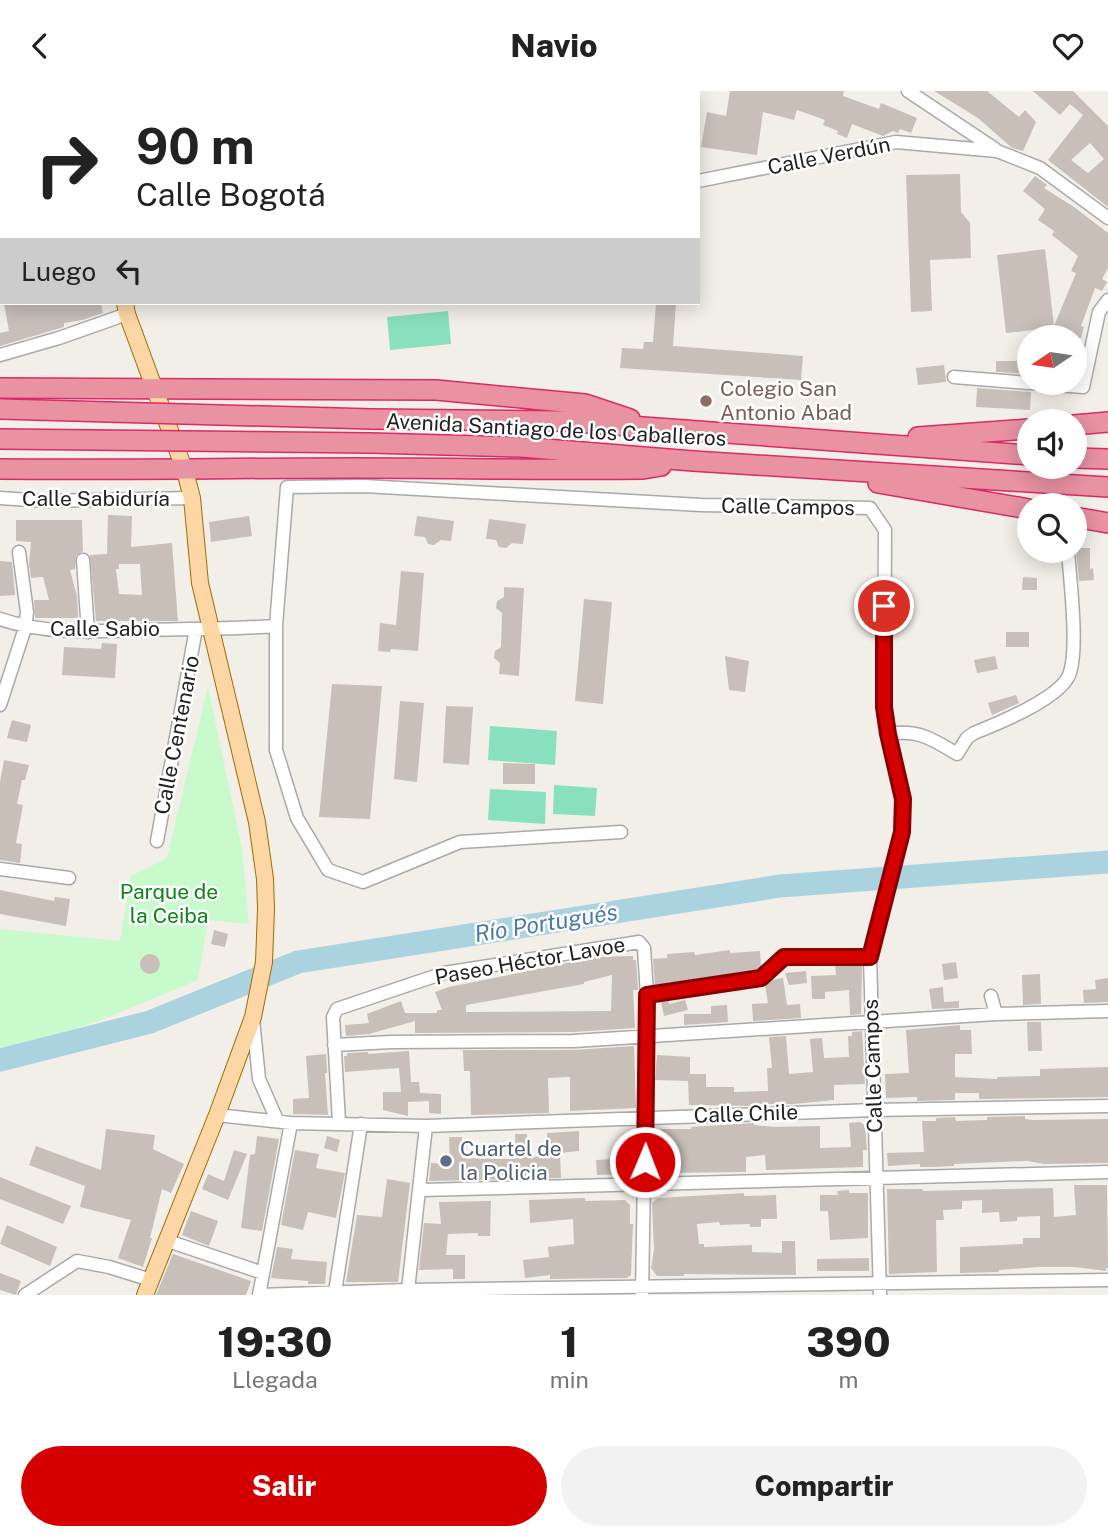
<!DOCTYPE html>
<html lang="es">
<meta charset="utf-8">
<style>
:root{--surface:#fff;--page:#f2f2f2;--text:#222;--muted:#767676;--accent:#d40000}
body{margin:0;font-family:"Public Sans",sans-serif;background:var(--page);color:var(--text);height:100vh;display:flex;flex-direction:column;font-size:26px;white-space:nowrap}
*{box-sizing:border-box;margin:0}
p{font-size:23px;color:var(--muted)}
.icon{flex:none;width:38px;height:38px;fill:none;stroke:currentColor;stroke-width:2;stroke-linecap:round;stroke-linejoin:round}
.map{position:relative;height:1204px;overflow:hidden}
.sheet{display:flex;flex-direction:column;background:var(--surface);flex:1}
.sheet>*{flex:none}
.banner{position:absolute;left:0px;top:0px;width:700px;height:214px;box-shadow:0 4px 18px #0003;background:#fff;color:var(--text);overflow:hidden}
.needle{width:46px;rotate:257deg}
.tools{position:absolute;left:1017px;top:234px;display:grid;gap:14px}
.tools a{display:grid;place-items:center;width:70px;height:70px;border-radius:50%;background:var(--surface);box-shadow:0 4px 18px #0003;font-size:35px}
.pin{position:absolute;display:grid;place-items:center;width:60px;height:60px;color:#fff;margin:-30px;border:4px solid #fff;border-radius:50%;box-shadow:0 2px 7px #0007}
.me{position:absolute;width:77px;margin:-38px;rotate:1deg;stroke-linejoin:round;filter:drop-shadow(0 0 5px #0008)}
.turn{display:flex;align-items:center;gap:24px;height:147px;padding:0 21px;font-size:32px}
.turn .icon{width:91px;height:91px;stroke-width:2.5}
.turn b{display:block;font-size:49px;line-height:60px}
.then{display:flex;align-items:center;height:66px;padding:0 21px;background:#0003;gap:14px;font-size:26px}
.eta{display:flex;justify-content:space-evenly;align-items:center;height:119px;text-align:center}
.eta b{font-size:42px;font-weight:800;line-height:49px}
.button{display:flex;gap:14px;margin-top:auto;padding:14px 21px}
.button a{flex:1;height:80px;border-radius:42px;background:var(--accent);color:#fff;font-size:28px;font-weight:800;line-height:80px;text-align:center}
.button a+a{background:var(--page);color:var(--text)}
header{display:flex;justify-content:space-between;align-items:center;height:91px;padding:0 21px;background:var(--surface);font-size:32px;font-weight:800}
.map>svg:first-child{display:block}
</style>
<header><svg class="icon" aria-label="back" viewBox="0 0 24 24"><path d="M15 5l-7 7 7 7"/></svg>Navio<svg class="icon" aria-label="heart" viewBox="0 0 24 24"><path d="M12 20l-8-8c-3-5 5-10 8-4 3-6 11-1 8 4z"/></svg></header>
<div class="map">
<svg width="1108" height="1204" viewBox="0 0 1108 1204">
<rect width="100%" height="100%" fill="#f2efe9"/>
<path fill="#c8facc" d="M208 596 242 758 249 833 208 829 198 889 101 929 43 948 0 958V838L120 850 131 785 167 767Z"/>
<path fill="#88e0be" d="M448 220 451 253 390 259 387 226Z
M490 635 557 640 555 674 488 669Z
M554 694 597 697 595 725 553 723Z
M490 698 546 701 545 733 488 729Z"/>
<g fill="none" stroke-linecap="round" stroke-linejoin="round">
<path stroke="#aad3df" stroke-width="23" d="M0 969 150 931 298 871 780 795 1108 771"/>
</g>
<path fill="#c7bfb8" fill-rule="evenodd" d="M730 0H844L843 5 879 18 881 12 917 27 911 42 900 38 898 42 893 40 883 45 852 33 847 47 837 43 838 40 823 34 825 29 797 19 794 29 763 21 757 64 701 56 707 21 726 25Z
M934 0H987L1019 26 1025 19 1036 31 1023 60 1012 57 978 27Z
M1033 0H1073L1108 35V116L1048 69 1083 24 1070 13 1060 24ZM1090 52 1104 68 1088 82 1071 69Z
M960 83 961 121 970 132 971 167 930 169 932 220 911 221 906 84Z
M1035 85 1047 94 1044 97 1074 116 1108 142V177L1102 188 1107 191 1102 200 1095 197 1081 235 1084 236 1081 247H1059L1061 236 1006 242 997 164 1045 158 1054 235 1076 182 1071 180 1078 165 1052 144 1054 140 1038 129 1045 118 1023 100Z
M4 212H101L103 222 82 229 64 232V236L0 255V242L9 240Z
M656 212H676L673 255 803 265 801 289 620 277 622 257 643 258 644 251H653Z
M996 270H1029V283L996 281Z
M944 274 946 291 918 294 916 277Z
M977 297 1031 301 1030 319 976 316Z
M108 424 132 425 131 456 172 452 178 530H96L90 464 107 463ZM119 473H140L142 504 119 503 116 478H119Z
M249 425 252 445 211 451 209 431Z
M417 425 454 430 451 450 441 449 434 454 428 453 425 446 414 445Z
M489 428 526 433 523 453 512 452 506 457 499 456 496 449 486 448Z
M16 429H82L83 460 76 465 75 478 70 479 77 505 78 527H35L34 509H49L43 486 31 487 29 473 31 451 16 450Z
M1076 457H1090V478L1093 477 1094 489 1079 490Z
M0 470 12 471 15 504 0 505Z
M401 480 424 482 418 560 391 558 390 561 378 560 380 532 396 534Z
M1023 486 1037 487V499H1022Z
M504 496 524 497 519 585 499 583 500 572 494 567 495 560 501 556 502 522 496 517 497 510 504 506Z
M584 508 612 511 603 613 575 610Z
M1006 541H1029V556H1006Z
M102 552 117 553 115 587 62 584 64 556 101 558Z
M725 565 749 570 745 601 729 599Z
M995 565 998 578 977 582 974 569Z
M332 593 382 595 370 728 319 726Z
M1016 604 1019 612 992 624 988 612Z
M400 610 424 612 417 691 394 688Z
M446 615 473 616 469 674 443 672Z
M12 629 31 634 27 651 7 647Z
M4 669 29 674 25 689H22L17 713 23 714 16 752 22 753 20 772 0 769V691Z
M503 672 535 673V693H503Z
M0 799 54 810 55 806 70 808 66 835 0 823Z
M214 839 228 843 225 856 211 853Z
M730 859V862L760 860 761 875 757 879 655 894 653 868 667 867V863L694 861 695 864Z
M140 873a10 10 0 1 1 20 0a10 10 0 1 1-20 0Z
M633 865V869H636L638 899H633L635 937 574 941 415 942V930L369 943 346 945 345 934 369 932 367 923 401 910 405 922H437V919H442L435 901 449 896 597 866ZM612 884 611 920 466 921V914L584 893V891Z
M956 871 958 887 944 889 942 873Z
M835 875H862L861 923 850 924 849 899 825 901V908H812L811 885 836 884Z
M806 880 807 892 789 894 785 882Z
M1040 883 1041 913 1023 914 1022 884Z
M783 887 787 914 800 913 801 927 753 930 752 913 768 912 765 894 772 889Z
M1108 887V911L1084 912 1083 899 1096 898 1095 889Z
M943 896 944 911 959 910V917L932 918 929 898Z
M685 909 688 919 664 925 661 911 669 910V913Z
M727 914 728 931 684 934V923H711V915Z
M1027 931H1041L1042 960H1028Z
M960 934V939H971L972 963H955V986L997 988V986L1040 985V978L1108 976V1006L979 1008V1002H955V1009L917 1010V1006L886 1007 885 983 909 982 906 939Z
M862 940 865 993 834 994V1009L794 1013H754V1015L689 1014 688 990 655 989 657 964 690 966V983H706V996H734V1001L768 1000 767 977H772L769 946 786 945 789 983 813 981 810 948 822 947 824 967 849 966 848 945H852V941Z
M634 955 636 1017 570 1020V986L548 987 549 1022 471 1024 470 980H464L463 959H574Z
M409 960 411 991H419L420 1002 441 1003V1023L429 1022V1010L408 1011V1025L383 1019V1001H401L399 977 345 981 344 965H347V962L368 961V963Z
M326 963 327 982H325L328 1024 293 1023V1008L309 1007 306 965Z
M1025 1025V1028L1032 1029 1108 1028V1072L1044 1073 1027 1070 954 1073V1075L933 1076H920V1073L888 1075 887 1062 924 1061 922 1030H936V1027L955 1026 956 1030 987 1029V1026Z
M860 1031 865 1035 867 1059H863V1076L766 1079 765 1064 746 1066V1081L653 1082 654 1038H691V1036L754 1032V1034L775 1036 820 1035V1057L851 1056 849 1032Z
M106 1038 155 1044 153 1058 184 1073 171 1102 162 1098 150 1147H152L143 1176 118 1167 131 1129 80 1116 85 1095 29 1074 36 1055 101 1079Z
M579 1040V1060L560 1062 561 1087 429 1090 431 1072 450 1073 449 1046H462V1067L516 1068 515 1043H527L528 1066 548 1065 547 1042Z
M257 1045 279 1048 262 1140 241 1137 250 1064 255 1063Z
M327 1045 340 1049 337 1061 324 1057Z
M234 1059 247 1063 228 1109 202 1098 208 1083 224 1090Z
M295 1059 319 1063 316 1077 345 1082 336 1127 308 1121 303 1139 281 1134Z
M613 1060H634L635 1075 629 1083 597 1084 596 1069 613 1068Z
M0 1086 71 1115 63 1133 0 1108Z
M387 1088 410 1092 398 1191H346L357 1124 382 1126Z
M1074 1094H1107L1108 1177H1106V1180L1075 1176H1038L999 1179V1181L960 1182V1156L1023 1153V1147H1040V1125L1017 1126V1130L1000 1131 999 1121 982 1122V1109L962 1110V1118L943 1119 944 1129H936L937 1181 889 1183 887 1098H922L923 1100 1053 1097 1054 1126 1076 1124Z
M849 1099V1102H868V1147L830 1149 828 1120H820V1104H838L837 1100Z
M744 1102V1105L776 1104 777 1128H761V1136H750V1133L720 1134 719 1131 697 1133 699 1153H704V1156L752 1154V1161L782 1162V1150H795L796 1184 684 1183V1185H657L651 1177 654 1159 652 1112 658 1107Z
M585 1107V1110L625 1109 630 1114V1133H633L631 1184 627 1187 550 1188V1184L525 1187 523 1169 549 1166 548 1156 574 1153 573 1128 530 1132 529 1109Z
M491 1110 490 1145H478V1142L448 1143 446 1164H465V1188H453V1178L419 1179 424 1132 441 1133 439 1111Z
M191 1120 218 1130 209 1155 182 1144Z
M7 1134 57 1156 50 1175 0 1153Z
M277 1156 293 1158 291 1168 327 1171 325 1193H308V1190L271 1187Z
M173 1163 251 1190 246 1204H156Z
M869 1167V1180H817V1168Z
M0 1182 21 1190 16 1204 0 1199Z"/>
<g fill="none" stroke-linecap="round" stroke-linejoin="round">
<g stroke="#a9a9a9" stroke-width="15">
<path id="minor" d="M239 0 240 2
M374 0V2
M550 0V2
M908 0 995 58
M698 90 896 51 997 60 1040 77 1108 127
M0 193H2
M0 264 59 247 127 223
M954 286 1029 292
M1030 292 1083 296 1099 221 1108 209
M0 407 44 410 192 407
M83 469 88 541
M0 528C47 544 97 540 146 539 189 538 232 538 276 535
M0 614 25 537 27 521 19 461
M888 643C917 638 933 648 957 663L967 647 974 642C997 633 1060 607 1069 584 1079 560 1070 489 1068 460
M621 741 460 751 363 791 328 779 297 727 276 659V535L287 396 364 395 701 414 870 417 885 439 884 616 903 708 902 741 870 866 880 1204
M157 750 196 538
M0 778 69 787
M647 904 761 887 784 866H870
M991 905 996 923
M253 928 259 988 277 1029
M334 954 391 951 574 950 996 923 1108 920
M217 1024 291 1032 426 1035 874 1019 1108 1015
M339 1031 333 926 337 918 444 882 639 851 644 857 647 904 642 1204
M421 1099 1108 1081
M168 1150 263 1182
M408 1199 426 1035
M335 1201 361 1033
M25 1204 77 1170 109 1176 151 1189
M259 1204 408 1199 1108 1189
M259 1204 291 1032"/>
</g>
<g stroke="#a06b00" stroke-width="18">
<path id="major" d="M124 2V0
M125 212 127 223 185 380 192 407 200 492 257 731 265 788 266 818 264 871 253 926 217 1024 145 1204"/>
</g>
<g stroke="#dc2a67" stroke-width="22">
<path id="highway" d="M0 297 436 299 585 313 630 328
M372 328 561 330 1029 364
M1074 334 1108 331
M918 346 1029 338
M370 352 521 356 693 370 1108 396
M1074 367 1108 368
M0 378C119 379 237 377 356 377 452 377 547 379 643 378L661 375
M878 392 1029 418
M1074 426 1108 432"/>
</g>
<use href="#minor" stroke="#fff" stroke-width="12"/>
<use href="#major" stroke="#fcd6a4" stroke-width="16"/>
<use href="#highway" stroke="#e892a2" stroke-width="19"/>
<g stroke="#dc2a67" stroke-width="22" stroke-linecap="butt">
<path id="highway-bridge" d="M0 318 372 328
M0 348 370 352"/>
</g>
<use href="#highway-bridge" stroke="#e892a2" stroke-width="19"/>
</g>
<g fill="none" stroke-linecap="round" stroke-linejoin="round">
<g stroke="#8a0000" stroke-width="18">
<path id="route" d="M645 1071 647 904 761 887 784 866H870L902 741 903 708 888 643 884 616V515"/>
</g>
<use href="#route" stroke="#d40000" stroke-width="12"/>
</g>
<circle fill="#8d6e63" stroke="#fff" stroke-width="2.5" cx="706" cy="310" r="7"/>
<circle fill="#5c6f8a" stroke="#fff" stroke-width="2.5" cx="446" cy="1070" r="7"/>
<g text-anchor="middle" stroke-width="5" stroke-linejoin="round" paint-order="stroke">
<g font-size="21" fill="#222" stroke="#fff">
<text transform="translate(829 65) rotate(-11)" y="7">Calle Verdún</text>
<text transform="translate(556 339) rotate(3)" y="7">Avenida Santiago de los Caballeros</text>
<text x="96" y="415">Calle Sabiduría</text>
<text transform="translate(788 416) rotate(1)" y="7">Calle Campos</text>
<text x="105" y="545">Calle Sabio</text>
<text transform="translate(177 644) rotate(-79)" y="7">Calle Centenario</text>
<text transform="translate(530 870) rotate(-10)" y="7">Paseo Héctor Lavoe</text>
<text transform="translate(873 975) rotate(-92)" y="7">Calle Campos</text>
<text transform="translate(746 1023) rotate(-2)" y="7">Calle Chile</text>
</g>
<g font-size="21" fill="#785e54" stroke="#fff" text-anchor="start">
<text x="720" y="305">Colegio San<tspan x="720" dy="24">Antonio Abad</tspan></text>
</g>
<g font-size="21" fill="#0c8416" stroke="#fff">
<text x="169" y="808">Parque de<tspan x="169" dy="24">la Ceiba</tspan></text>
</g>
<g font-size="21" fill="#4e5e75" stroke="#fff" text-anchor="start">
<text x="460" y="1065">Cuartel de<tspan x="460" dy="24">la Policia</tspan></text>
</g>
<g font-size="23" font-style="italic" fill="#4a7aab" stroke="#fff">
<text transform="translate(546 832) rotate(-9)" y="8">Río Portugués</text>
</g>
</g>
</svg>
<div class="tools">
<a><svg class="needle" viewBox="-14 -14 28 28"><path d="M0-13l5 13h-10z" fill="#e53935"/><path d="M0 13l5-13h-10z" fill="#767676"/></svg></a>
<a><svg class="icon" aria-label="sound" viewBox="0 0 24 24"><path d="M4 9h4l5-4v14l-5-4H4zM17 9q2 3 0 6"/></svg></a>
<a><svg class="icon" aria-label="search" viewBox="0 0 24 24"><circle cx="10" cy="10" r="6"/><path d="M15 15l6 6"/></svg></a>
</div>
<div class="pin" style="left:884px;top:515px;background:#d93025"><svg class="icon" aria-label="arrive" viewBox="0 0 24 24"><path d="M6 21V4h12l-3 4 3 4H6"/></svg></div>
<svg class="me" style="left:645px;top:1071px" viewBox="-20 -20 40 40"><circle r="17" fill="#d40000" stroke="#fff" stroke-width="3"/><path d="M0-11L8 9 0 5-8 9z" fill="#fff"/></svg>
<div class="banner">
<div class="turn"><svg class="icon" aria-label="right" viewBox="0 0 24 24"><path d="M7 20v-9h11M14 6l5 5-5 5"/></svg><div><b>90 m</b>Calle Bogotá</div></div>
<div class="then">Luego<svg class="icon" aria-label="left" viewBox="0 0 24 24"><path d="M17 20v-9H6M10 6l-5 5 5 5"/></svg></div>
</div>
</div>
<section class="sheet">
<div class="eta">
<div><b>19:30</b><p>Llegada</p></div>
<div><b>1</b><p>min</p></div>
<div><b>390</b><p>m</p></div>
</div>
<div class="button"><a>Salir</a><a>Compartir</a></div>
</section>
